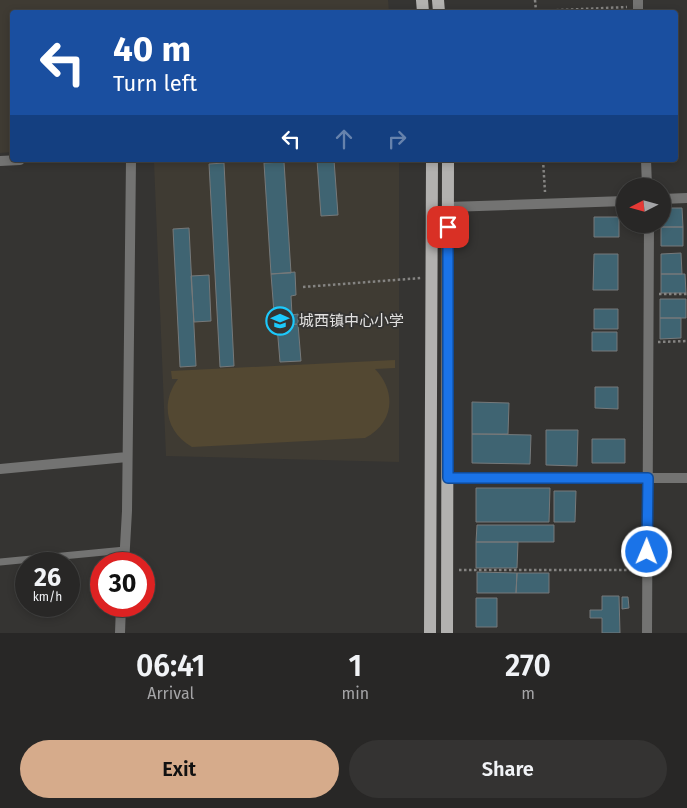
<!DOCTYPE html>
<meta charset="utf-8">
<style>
:root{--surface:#282726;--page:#343332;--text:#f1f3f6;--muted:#a5a5a7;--line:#444443;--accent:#d6ab8b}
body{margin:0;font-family:"Fira Sans","Noto Sans SC",sans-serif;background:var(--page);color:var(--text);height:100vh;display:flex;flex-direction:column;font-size:19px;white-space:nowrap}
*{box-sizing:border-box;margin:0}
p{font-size:16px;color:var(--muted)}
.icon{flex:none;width:28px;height:28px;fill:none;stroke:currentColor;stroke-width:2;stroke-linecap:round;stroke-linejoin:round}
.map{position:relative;height:633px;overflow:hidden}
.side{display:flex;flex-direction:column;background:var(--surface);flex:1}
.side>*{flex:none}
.hud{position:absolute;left:10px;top:10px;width:668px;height:152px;border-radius:5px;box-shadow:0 2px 8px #0003,0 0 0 1px var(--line);background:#1a4fa0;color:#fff;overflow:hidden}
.needle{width:32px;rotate:264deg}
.buttons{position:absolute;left:616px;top:178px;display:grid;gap:10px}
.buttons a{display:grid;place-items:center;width:55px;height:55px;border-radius:50%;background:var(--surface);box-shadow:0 2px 8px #0003,0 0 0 1px var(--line);font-size:25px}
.speed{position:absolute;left:15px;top:552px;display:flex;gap:10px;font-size:25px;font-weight:700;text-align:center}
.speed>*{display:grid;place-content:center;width:65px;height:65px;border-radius:50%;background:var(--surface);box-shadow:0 2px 8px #0003,0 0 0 1px var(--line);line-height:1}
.speed small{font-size:12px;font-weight:400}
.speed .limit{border:8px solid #d22;background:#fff;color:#111}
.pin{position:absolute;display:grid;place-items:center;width:42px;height:42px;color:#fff;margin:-21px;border-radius:10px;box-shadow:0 2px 8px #0006}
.me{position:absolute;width:55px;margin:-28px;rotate:1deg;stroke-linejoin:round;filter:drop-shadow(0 0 4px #0008)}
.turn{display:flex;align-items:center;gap:18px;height:105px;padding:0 20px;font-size:22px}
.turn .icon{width:65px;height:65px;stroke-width:2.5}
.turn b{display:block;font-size:35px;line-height:42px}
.lanes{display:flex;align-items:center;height:48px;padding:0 20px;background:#0003;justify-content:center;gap:25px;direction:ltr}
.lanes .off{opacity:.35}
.eta{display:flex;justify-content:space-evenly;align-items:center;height:85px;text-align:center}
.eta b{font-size:30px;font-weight:600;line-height:35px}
.action{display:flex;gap:10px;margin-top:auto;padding:10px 20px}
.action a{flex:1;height:58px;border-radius:30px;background:var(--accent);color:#111;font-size:20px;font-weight:600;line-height:58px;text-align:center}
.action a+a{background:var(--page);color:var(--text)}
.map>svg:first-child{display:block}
</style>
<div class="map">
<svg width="687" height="633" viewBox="0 0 687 633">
<rect width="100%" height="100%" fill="#353432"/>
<path fill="#3f3b33" d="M0 0H388L389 12H12V152L0 153Z
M212 160H399V462L166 456 154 162Z"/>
<path fill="#534832" d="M395 360V368L375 369C397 392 394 423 365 438L192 447C166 432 160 403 178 379H172L171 371Z"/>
<path fill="#3f6472" stroke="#76797a" d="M317 160H334L338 215 321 216Z
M284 162 291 273 271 274 264 163Z
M224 163 234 366 220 367 209 164Z
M662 208H682L683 227H661Z
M594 217H619V237H594Z
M661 227H683V246H661Z
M189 228 196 366 180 367 173 229Z
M681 253 682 274H661V254Z
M594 254H618V290H593Z
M295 272 296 295 291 296 292 315 298 314V324L275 326 271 274Z
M661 274H685L686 293H661Z
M209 275 211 321 194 322 191 276Z
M660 299H686V318H660Z
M594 309H618V329H594Z
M660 318H681V338L660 339Z
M298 324 301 361 280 362 277 326Z
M592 332H617V351H592Z
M595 387H618V409L595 408Z
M472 402 509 403 508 434H472Z
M546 430H578L577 466 546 465Z
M472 434 531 435 530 464 472 463Z
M592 439H625V463H592Z
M476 488H550L549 522H476Z
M554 491H576L575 522H554Z
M477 525H554V542H476Z
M476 542H518L517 568H476Z
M477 572 517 573 516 593H477Z
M517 573H549V593H516Z
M602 596H619L620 633H602V618H590V610H602Z
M622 597H628L629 608 622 609Z
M476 598H497V627H476Z"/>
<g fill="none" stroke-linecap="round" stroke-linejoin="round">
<path stroke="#858482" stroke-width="2.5" stroke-dasharray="2.5 2.5" stroke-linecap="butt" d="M535 0 536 11
M516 12 627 7
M543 160 545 192
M303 287 421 278
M659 294H687
M658 342 687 341
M459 570H638"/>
<path stroke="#737372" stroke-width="7" d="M0 562 125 550"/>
<path stroke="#737372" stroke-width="10" d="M638 0V12
M646 160 647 186
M0 161 20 160
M662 199 687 198
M448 207 625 201
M0 469 127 457
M448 478H687
M124 564 127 511 131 160
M120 633 121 606
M647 633 649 224"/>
<path stroke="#b2b1af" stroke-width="12" d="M422 0 423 12
M438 0 439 12
M430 633 432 160
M447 633 448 160"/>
</g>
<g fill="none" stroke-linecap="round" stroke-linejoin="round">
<g stroke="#114b97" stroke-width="12">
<path id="route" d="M448 227V478H648L647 552"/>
</g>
<use href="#route" stroke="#1a73e8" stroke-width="9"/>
</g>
<defs>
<g id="school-ring" transform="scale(1.4375)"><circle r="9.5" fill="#353432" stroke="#1cc9fc" stroke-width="1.5"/><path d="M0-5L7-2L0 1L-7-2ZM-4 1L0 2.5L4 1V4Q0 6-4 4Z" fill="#1cc9fc"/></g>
</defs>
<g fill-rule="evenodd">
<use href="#school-ring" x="280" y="321"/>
</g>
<g text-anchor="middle" stroke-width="4" stroke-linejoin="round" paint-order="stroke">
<g font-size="15" fill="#e2e1e0" stroke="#353432" text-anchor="start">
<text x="299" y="326">城西镇中心小学</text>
</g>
</g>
</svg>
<div class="buttons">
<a><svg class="needle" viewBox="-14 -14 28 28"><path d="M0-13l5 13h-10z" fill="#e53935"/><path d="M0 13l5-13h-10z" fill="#a5a5a7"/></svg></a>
</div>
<div class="speed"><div>26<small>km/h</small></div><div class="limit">30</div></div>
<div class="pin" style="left:448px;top:227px;background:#d93025"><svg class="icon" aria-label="arrive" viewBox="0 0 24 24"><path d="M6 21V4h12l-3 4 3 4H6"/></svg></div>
<svg class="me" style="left:647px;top:552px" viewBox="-20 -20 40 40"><circle r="17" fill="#1a73e8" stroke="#fff" stroke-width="3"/><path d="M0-11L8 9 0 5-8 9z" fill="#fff"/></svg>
<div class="hud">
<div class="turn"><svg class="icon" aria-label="left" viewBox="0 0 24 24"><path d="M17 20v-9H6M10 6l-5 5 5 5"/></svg><div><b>40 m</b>Turn left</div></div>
<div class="lanes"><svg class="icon" aria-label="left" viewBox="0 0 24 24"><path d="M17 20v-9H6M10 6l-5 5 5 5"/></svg><svg class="icon off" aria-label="ahead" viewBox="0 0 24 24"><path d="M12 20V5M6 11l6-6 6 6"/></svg><svg class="icon off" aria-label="right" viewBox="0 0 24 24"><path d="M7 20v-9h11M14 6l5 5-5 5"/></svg></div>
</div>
</div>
<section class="side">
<div class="eta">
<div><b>06:41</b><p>Arrival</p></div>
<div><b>1</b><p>min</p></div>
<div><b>270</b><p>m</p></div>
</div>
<div class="action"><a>Exit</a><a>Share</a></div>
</section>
